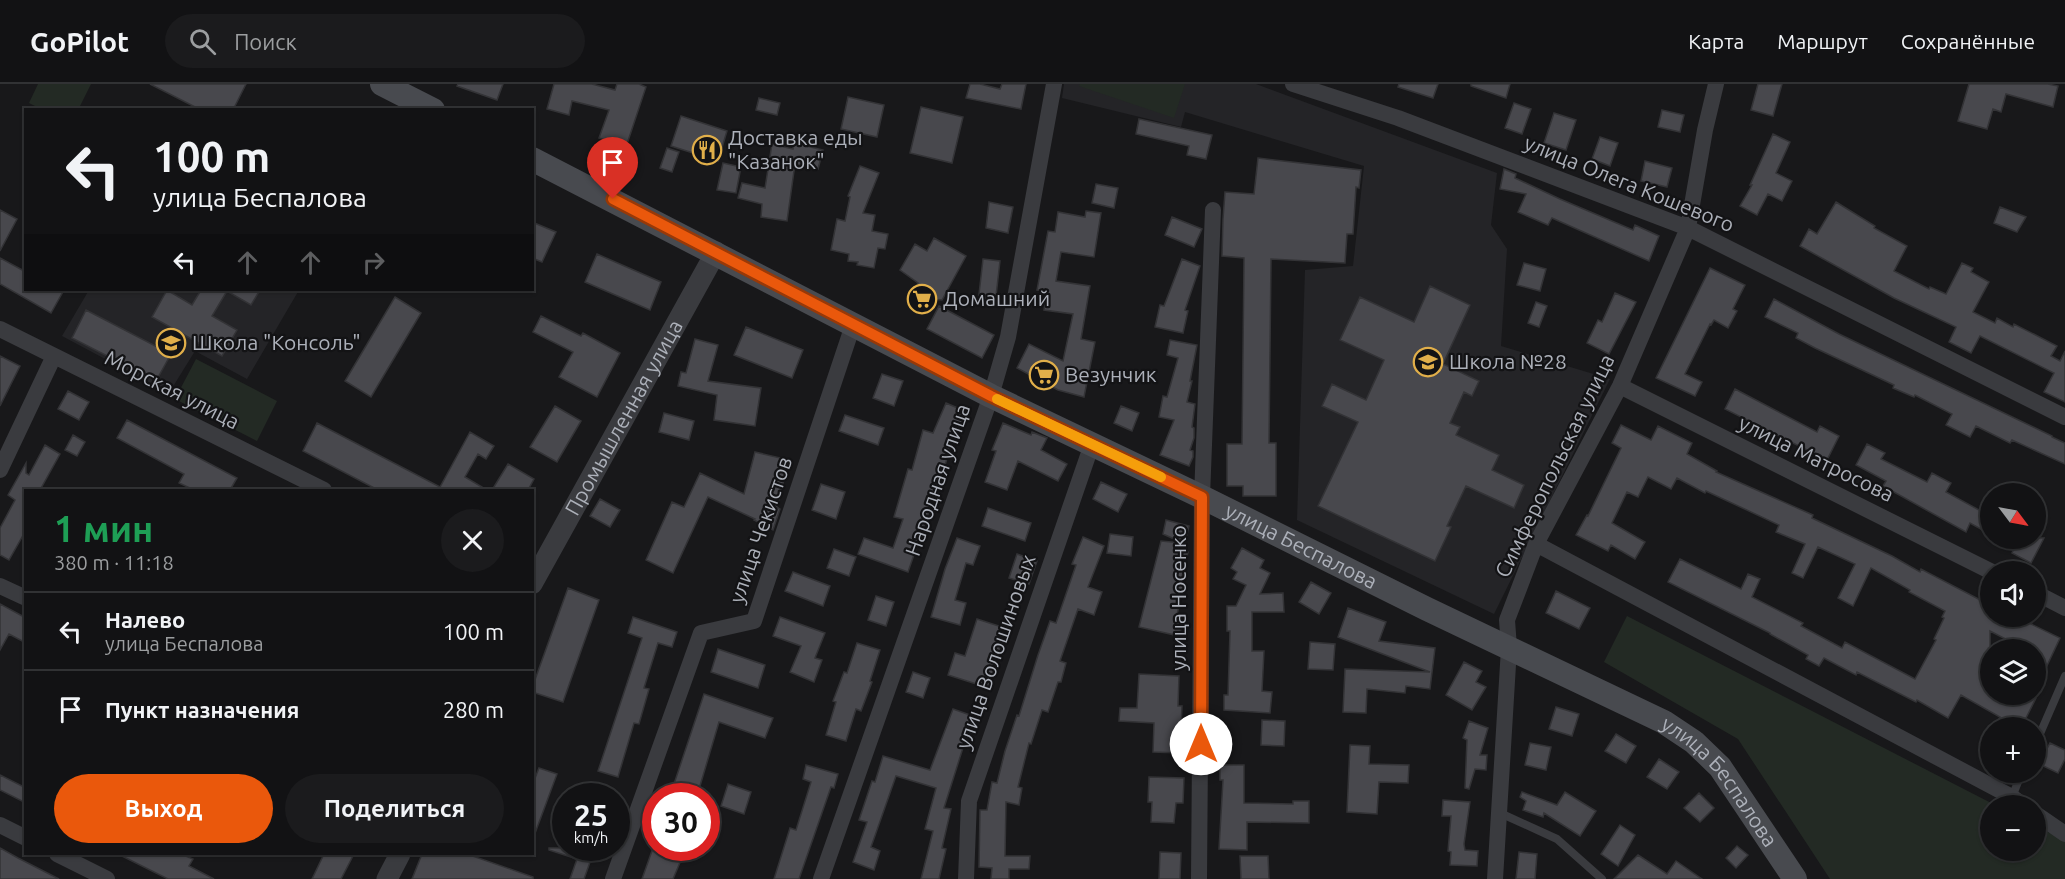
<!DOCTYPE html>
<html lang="ru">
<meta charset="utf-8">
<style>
:root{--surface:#121214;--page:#1b1b1d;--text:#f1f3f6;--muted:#9c9ea0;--line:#313234;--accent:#ea580c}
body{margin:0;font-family:Ubuntu,sans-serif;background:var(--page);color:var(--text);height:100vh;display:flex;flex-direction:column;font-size:22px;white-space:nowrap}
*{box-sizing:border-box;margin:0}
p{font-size:20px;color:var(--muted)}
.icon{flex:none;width:33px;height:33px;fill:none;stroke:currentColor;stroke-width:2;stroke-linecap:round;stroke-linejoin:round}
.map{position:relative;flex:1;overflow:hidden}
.side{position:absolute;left:24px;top:405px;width:510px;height:366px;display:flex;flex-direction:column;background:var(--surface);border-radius:0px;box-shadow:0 2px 4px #0004,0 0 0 2px var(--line)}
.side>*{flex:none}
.banner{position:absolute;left:24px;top:24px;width:510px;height:183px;border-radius:0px;box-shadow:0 2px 4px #0004,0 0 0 2px var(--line);background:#121214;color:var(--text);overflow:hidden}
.needle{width:39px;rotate:122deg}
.buttons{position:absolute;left:1980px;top:399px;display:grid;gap:12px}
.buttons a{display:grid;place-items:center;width:66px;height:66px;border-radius:50%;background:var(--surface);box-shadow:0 2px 4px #0004,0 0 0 2px var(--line);font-size:30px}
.speed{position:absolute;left:552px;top:699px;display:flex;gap:12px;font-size:30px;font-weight:700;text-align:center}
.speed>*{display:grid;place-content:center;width:78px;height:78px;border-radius:50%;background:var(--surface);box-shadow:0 2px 4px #0004,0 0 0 2px var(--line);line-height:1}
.speed small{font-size:15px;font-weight:400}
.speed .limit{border:9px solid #d22;background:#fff;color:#111}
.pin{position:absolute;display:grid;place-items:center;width:51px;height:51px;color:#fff;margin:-62px -26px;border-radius:50% 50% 50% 0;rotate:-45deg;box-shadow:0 0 6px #0007}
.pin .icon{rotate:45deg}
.me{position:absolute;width:66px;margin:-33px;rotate:0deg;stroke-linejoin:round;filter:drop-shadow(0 0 4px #0008)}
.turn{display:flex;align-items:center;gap:21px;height:126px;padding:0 30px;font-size:27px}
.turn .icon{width:78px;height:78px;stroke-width:2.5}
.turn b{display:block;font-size:42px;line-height:51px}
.lanes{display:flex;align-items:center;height:57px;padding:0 30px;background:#0003;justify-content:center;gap:30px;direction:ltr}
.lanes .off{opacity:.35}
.round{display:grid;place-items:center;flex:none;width:63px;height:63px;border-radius:32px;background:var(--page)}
.overview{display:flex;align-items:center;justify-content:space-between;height:102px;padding:0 30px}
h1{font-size:36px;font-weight:600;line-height:45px;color:#1e9e55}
.primary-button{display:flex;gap:12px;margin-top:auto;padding:12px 30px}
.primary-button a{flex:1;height:69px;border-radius:36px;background:var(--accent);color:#fff;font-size:24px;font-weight:600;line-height:69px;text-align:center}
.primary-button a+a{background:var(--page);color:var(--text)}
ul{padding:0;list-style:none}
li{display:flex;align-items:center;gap:18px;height:78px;padding:0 30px;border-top:2px solid var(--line)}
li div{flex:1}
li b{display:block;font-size:22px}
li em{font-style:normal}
header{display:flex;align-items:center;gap:36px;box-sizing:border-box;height:84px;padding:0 30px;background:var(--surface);border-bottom:2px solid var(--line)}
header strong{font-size:28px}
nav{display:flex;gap:33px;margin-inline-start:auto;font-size:21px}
.search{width:420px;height:54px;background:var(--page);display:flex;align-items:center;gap:15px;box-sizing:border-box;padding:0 21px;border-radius:33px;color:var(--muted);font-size:22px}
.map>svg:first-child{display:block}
</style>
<header>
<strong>GoPilot</strong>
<div class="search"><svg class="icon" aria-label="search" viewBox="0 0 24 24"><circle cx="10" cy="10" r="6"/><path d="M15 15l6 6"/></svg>Поиск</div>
<nav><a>Карта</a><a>Маршрут</a><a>Сохранённые</a></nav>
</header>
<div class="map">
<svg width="2065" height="795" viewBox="0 0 2065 795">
<rect width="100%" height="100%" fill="#18181a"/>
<path fill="#242427" d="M1064 0H1256L1497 89 1491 141 1507 165 1501 262 1610 295 1494 530 1297 436 1305 186 1353 182 1364 82 1185 28 1181 43 1062 14Z
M89 206H299L247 295 195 267 169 309 62 252Z"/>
<path fill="#232a24" d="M38 0H91L78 26 41 25 29 19Z
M1080 0H1185L1174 34 1079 2Z
M196 275 277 317 257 357 175 315Z
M1627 532 1995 721 1990 722V766H2036V742L2065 757V795H1830L1738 655 1604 578Z"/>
<path fill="#48484d" stroke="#333336" stroke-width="1.5" d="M150 0H246L233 26H201Z
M458 0H503L497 16 457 2Z
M554 0H592L615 6 617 0H639L646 3 626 63 599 54 609 26 572 17 569 31 547 25Z
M970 0H980L1000 5 1002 0H1026L1021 25 966 14Z
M1399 0H1438L1433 14 1398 3Z
M1471 0H1510L1506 14 1471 2Z
M1758 0H1782L1773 32 1751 26Z
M1969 0H2048L2058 2 2053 23 2006 10 2001 28 1993 25 1987 45 1958 37Z
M848 13 884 21 877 53 841 45Z
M759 14 780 19 777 31 756 26Z
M1514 19 1531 25 1522 50 1505 44Z
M921 23 963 33 952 79 910 69Z
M1662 26 1684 31 1680 48 1658 43Z
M1554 29 1576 36 1566 66 1544 59Z
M681 32 727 47 718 77 671 62Z
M1139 35 1212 51 1206 75 1187 71 1189 62 1136 50Z
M1773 50 1790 58 1776 89 1792 97 1782 117 1768 110 1757 131 1740 122 1752 101H1750Z
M1600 53 1618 59 1610 82 1592 75Z
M794 59 823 66 818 85 795 80 787 137 761 133 762 120 738 114 742 99 765 104 772 60 793 65Z
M667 64 679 68 672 88 660 84Z
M1258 74 1361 86 1359 104 1356 103 1353 150H1347L1345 179 1271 175 1269 359H1276V412H1243V402H1227V360H1242L1244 174 1222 172 1223 135 1225 108 1254 110Z
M1645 77 1672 84 1667 103 1641 97Z
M723 79 741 83 736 109 717 106Z
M860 82 879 89 863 129 875 131 872 147 888 150 885 165 878 164 874 184 857 181 858 178 848 177 849 170 831 166 837 135 845 137 850 113 848 112Z
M1504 85 1516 90 1515 94 1560 115 1633 146 1635 141 1659 152 1649 177 1552 134 1548 141 1518 128 1526 110 1500 105Z
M1096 100 1118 104 1114 124 1092 119Z
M989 118 1013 123 1008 149 986 144Z
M1836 118 1875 142 1874 144 1907 162 1894 187 1929 205 1930 203 1946 210 1962 179 1973 184 1971 188 1989 198 1973 228 1995 239 1997 234 2013 243 2014 240 2057 262 2051 272 2060 277 2065 267V318L2044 308 2054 289 1980 252 1971 269 1949 258 1956 243 1894 214 1800 162 1809 145 1817 150Z
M2000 123 2026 133 2017 148 1994 139Z
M0 126 17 135 0 167Z
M1086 127 1101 129 1094 173 1061 168 1056 197 1090 202 1081 255 1095 258 1084 313 1058 306 1017 284 1029 260 1063 277 1073 230 1044 226 1047 207 1037 206 1048 147 1055 148 1058 128 1085 133Z
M1172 133 1202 145 1194 163 1165 151Z
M532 138 556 148 542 178 532 174Z
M934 154 966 172 942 216 910 213 918 199 900 186 915 160 927 167Z
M597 170 661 198 650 226 585 198Z
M0 174 26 188V206H64L51 229 0 200Z
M983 175 1000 177 995 221 978 219Z
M1182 175 1200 182 1185 226 1188 227 1183 249 1155 243 1160 221 1164 222Z
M1524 179 1546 185 1540 207 1517 201Z
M1710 184 1745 201 1733 225 1737 227 1728 244 1714 236 1711 241 1710 240 1685 290 1702 298 1695 312 1656 294Z
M1430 202 1470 221 1443 280 1479 297 1472 312 1464 308 1450 339 1460 343 1456 351 1499 371 1492 386 1524 401 1514 424 1466 402 1447 442 1451 443 1435 477 1318 422 1358 338 1322 322 1332 300 1366 316 1384 276 1340 256 1360 213 1414 238Z
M167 206 192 221 201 206H260L251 221 227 207 212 232 237 246 222 272 152 233Z
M1615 209 1636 218 1609 270 1587 259 1598 236 1602 238Z
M395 213 421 229 371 313 345 297Z
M1774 215 1839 250 2052 352V353L2065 359V380L2012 356 2010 359 1976 342 1970 353 1946 341 1952 330 1915 311 1914 313 1893 304 1894 301 1815 264 1796 254 1798 249 1765 233Z
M1536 218 1547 222 1539 243 1528 239Z
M939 222 994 251 982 274 927 245Z
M86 226 171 270 156 297 72 254Z
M541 232 581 252 583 249 620 269 597 313 559 293 573 268 533 248Z
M746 243 803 266 792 294 734 271Z
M695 255 718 261 708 297 761 304 755 342 714 336 717 311 678 302 681 288 686 289Z
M1170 256 1197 261 1190 297H1192L1187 318 1195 320 1192 343 1194 344V354L1190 366 1193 367V373L1189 382 1160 371 1174 336 1159 333 1163 312 1167 313 1178 274 1167 271Z
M0 272 20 282 0 322Z
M882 290 903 297 894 322 873 314Z
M1735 305 1817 348 1820 342 1839 352 1827 376 1725 325Z
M68 307 89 318 79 336 58 325Z
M946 319 967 328 959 344 955 343 946 378 908 488 858 470 864 454 893 464 903 435 894 433 908 385 912 386 923 346 933 349Z
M555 322 581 337 557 378 530 363Z
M1121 322 1139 329 1132 347 1114 339Z
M664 329 694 337 689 356 659 348Z
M845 331 884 344 878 361 839 347Z
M127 336 237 394 230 406H194L179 399 184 390 117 354Z
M317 339 440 403 470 348 494 362 486 375 478 370 465 393 487 406H378L303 367Z
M1003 339 1031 351 1032 348 1047 354 1041 366 1067 380 1058 397 1018 377 1007 406 985 398 996 367 992 366Z
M1621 341 1651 356 1658 342 1692 359 1687 370 1717 387 1716 388 1813 431 1812 434 1892 472 1920 488 1921 485 1990 521V532H2023L2033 537 2031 540 2060 554 2036 605V566H2027L1990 547V610H2029L2036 614 2021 644H1994L2000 633 1961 611 1948 634 1917 616 1916 618 1857 588 1856 591 1824 574 1819 582 1806 575 1808 571 1770 550V549L1668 498 1680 475 1741 505 1748 490 1760 495 1752 513 1803 539 1801 542 1842 564 1845 558 1915 595 1936 556 1934 555 1944 534 1942 533 1945 527 1909 508 1910 506 1871 484 1853 522 1838 514 1855 480 1818 463 1803 494 1792 489 1805 460 1776 448 1779 441 1706 407 1705 409 1677 394 1671 405 1648 393 1638 413 1627 408 1612 439 1645 458 1635 475 1611 461 1608 467 1576 451 1587 431 1588 432 1621 364 1612 359Z
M73 351 85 358 77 372 65 366Z
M1867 360 1885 369 1881 375 1927 398 1932 389 1951 399 1946 408 1990 432V450L1970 439 1966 448 1883 402 1886 397 1856 381Z
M45 361 60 370 40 406H26V446L9 476 0 471V444L15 416 8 411 26 379V389L29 391Z
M755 368 789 376 777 423 780 425 773 446 754 436 755 435 708 413 673 489 646 476 672 418 684 423 700 389 744 410Z
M508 380 534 395 528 406H492Z
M1101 398 1127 410 1118 428 1093 415Z
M821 400 845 408 836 435 812 426Z
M600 415 620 426 610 443 590 432Z
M988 424 1031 439 1025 457 982 442Z
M1166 436 1189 442 1183 467 1188 468 1181 496 1184 497 1176 536 1183 538 1179 552 1139 543 1161 457 1183 459 1163 450Z
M1110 450 1133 453 1131 472 1107 469Z
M1083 453 1104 462 1088 503 1102 508 1094 531 1078 525 1060 577 1066 579 1061 598H1058L1048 628 1042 626 1031 660 1029 659 1018 703 1022 704 1019 721 1006 718 1005 772H1030L1029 785H1009V795H991L992 784 979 783 980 726H987L992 698 997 699 1005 667 1017 631 1019 632 1038 571 1050 537 1056 539 1076 481 1072 480Z
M957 454 980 462 973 481 966 479 955 516 966 519 960 541 931 533 945 485Z
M2019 454H2044L2031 479 2012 469Z
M1242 464 1264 476 1260 484 1270 489 1260 510 1283 509 1284 528H1252V567H1264L1262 607 1272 608 1270 629 1224 626V611H1228L1230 547H1227V522H1236L1246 501 1233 495 1237 488 1231 484Z
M834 465 856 473 849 492 827 484Z
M1017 470 1037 477 1029 500 1009 494Z
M793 488 830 502 823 522 785 507Z
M1311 498 1331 509 1319 530 1299 518Z
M568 504 599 516 563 618 532 608V604Z
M1556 507 1590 524 1579 545 1546 529Z
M876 512 894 518 886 542 868 536Z
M0 520 26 534V559L9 550 0 566Z
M1348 524 1386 538 1379 557 1435 564 1430 605 1406 602 1405 609 1367 605 1366 629 1343 628 1345 585 1430 588 1338 553Z
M633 533 677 548 672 563 658 559 644 604 649 605 639 640 634 639 618 693 598 687 642 554 628 549Z
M780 533 825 549 815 574 822 576 814 598 790 588 801 562 773 552Z
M977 535 1005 544 989 604 948 591 955 569 965 572Z
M1310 558 1335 560 1333 586 1308 585Z
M857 559 880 566 870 597 872 598 861 627 856 625 846 657 826 651 836 618 833 617 844 588 847 589Z
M718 565 765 581 758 604 711 588Z
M1464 578 1482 587 1476 598 1486 603 1472 626 1446 611Z
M913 588 930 594 923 614 906 608Z
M1139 590 1179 592 1178 622H1182L1180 669 1153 668 1154 639 1119 637 1120 624H1137Z
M704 610 773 634 765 654 719 638 697 712H670Z
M1556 623 1579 630 1572 652 1549 645Z
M953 625 973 632 944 724 951 725 942 764 946 765 939 795H921L933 747 925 745 936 704 896 692 871 763 880 767 874 786 853 778 867 738 859 736 872 697 875 698 883 672 930 686Z
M1262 636 1285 637 1284 662 1261 661Z
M1469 637 1488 644 1480 671H1487L1486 686 1475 685 1469 705 1465 704 1467 656 1463 654Z
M1616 650 1636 662 1626 679 1605 667Z
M1530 659 1551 663 1546 686 1525 681Z
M2050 659 2065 666V675L2058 689 2039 680Z
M1350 661 1370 662 1369 680 1409 681 1408 699 1379 698 1377 730 1347 728Z
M1659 675 1679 688 1667 705 1647 693Z
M806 681 838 690 834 704 831 703 799 795H774L790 744 796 746 811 698 803 695Z
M1220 681H1244V719L1293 720V717H1309V739L1247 738V766L1219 765 1223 696H1220Z
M539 684 557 690 534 752 532 702Z
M0 691 26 704V719L0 706Z
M1149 693 1184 694 1183 719H1176L1174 739 1151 738 1152 718H1148Z
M728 700 751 708 744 730 721 722Z
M1522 708 1557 721 1565 708 1596 727 1580 752 1544 729 1543 733 1523 726 1526 717 1520 713Z
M1699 709 1714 724 1700 738 1684 724Z
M1443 716 1470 718 1464 760 1465 766 1478 767 1477 782 1450 781 1451 768 1448 767 1451 732H1442Z
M1620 741 1635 751 1618 782 1601 770Z
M1737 762 1748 771 1736 784 1726 774Z
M0 764 18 774 59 795H0Z
M549 764H595L584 795H570L577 775 549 766Z
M653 764H670L684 769 673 795H642Z
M1160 768 1181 769 1180 795H1159Z
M1519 768 1537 770 1535 795H1516Z
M118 770H181L193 775 189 782 214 795H168Z
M324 770H354L341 795H312Z
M422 770H467L533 793V795H412Z
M1638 771 1667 790 1676 777 1702 795H1614Z
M1240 772H1268L1269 795H1241Z"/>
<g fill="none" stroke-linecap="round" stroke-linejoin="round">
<path stroke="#3a3b3f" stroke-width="8" d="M2036 659 2065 592
M2012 713 2022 688
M1500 729 1557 755 1602 795"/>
<path stroke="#3a3b3f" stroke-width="16" d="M1293 0 1398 34 1688 144 2065 333
M0 245 324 406
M1620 302 1992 488
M0 386 54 272
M1536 460 2012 713 2024 722
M0 502 26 514
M2036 509 2065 524
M2036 730 2065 750
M0 741 26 754
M57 770 107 795
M613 795 701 549 754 537 853 241
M821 795 991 312 1008 253 1054 0
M966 795 969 717 1092 360
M1199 795 1202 413 1213 126
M1495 795 1509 564 1507 536 1536 460 1620 302 1688 144 1705 46 1716 0"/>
<g stroke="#3a3b3f" stroke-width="21">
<path id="s1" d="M532 500 716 168"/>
<path d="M387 795 400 770"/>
</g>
<g stroke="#484a4f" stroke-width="24">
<path d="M382 0 433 26"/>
<path id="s2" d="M532 75 991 312 1202 413 1427 525 1664 638 1694 658 1720 683 1795 795"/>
</g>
</g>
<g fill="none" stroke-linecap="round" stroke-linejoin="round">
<g stroke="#983908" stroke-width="15">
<path id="route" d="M613 115 991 312 1202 413 1201 660"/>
</g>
<use href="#route" stroke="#ea580c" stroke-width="10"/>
<path stroke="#f59e0b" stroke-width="10" d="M997 315 1161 393"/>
</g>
<defs>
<g id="restaurant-ring" transform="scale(1.5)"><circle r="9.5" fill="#131315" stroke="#e1af4a" stroke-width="1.5"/><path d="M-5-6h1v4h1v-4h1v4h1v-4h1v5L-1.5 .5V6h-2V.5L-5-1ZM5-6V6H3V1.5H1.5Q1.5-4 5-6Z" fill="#e1af4a"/></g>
<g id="supermarket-ring" transform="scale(1.5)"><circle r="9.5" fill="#131315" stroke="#e1af4a" stroke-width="1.5"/><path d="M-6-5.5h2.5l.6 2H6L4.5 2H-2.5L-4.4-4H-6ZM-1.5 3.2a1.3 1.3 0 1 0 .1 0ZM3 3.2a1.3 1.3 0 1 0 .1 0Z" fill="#e1af4a"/></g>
<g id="school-ring" transform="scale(1.5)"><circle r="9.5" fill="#131315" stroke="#e1af4a" stroke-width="1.5"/><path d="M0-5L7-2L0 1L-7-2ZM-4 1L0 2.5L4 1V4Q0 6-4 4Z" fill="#e1af4a"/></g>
</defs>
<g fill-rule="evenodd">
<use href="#restaurant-ring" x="707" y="66"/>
<use href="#supermarket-ring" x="922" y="215"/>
<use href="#school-ring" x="171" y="259"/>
<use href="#school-ring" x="1428" y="278"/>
<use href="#supermarket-ring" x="1044" y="291"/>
</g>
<g text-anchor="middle" stroke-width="4.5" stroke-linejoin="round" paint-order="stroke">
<g font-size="21" fill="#acb0b9" stroke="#131315" text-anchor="start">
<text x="728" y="61">Доставка еды<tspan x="728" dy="24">"Казанок"</tspan></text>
<text x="943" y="222">Домашний</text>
<text x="192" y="266">Школа "Консоль"</text>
<text x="1449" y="285">Школа №28</text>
<text x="1065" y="298">Везунчик</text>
</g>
<g font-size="21" fill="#acb0b9" stroke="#131315">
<text transform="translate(1629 100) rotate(22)" y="7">улица Олега Кошевого</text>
<text transform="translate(172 306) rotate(27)" y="7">Морская улица</text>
<text dy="7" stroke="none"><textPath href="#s1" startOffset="190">Промышленная улица</textPath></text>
<text transform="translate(1816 375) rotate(26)" y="7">улица Матросова</text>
<text transform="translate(1555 382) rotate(-64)" y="7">Симферопольская улица</text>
<text transform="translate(938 396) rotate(-71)" y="7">Народная улица</text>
<text transform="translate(761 446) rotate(-71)" y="7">улица Чекистов</text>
<text dy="7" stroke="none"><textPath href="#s2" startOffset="861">улица Беспалова</textPath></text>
<text transform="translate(1179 514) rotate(-90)" y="7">улица Носенко</text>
<text transform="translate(996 568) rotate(-71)" y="7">улица Волошиновых</text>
<text dy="7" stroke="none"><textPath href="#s2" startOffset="1347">улица Беспалова</textPath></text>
</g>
</g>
</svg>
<div class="buttons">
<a><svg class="needle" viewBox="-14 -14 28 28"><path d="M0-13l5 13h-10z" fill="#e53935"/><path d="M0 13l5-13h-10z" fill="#9c9ea0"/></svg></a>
<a><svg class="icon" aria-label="sound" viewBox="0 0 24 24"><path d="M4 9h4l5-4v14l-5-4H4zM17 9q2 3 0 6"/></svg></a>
<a><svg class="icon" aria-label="layers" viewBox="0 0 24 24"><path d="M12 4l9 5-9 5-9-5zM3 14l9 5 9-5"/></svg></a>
<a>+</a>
<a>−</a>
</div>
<div class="speed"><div>25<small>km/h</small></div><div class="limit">30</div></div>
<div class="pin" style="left:613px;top:115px;background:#d93025"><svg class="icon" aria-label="arrive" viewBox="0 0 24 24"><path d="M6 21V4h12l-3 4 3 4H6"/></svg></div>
<svg class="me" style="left:1201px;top:660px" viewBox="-20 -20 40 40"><circle r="19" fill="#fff"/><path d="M0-13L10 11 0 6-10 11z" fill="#ea580c"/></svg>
<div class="banner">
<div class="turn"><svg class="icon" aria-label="left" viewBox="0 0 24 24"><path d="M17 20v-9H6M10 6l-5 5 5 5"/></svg><div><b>100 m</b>улица Беспалова</div></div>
<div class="lanes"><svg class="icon" aria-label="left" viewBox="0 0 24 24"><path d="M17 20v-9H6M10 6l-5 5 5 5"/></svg><svg class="icon off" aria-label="ahead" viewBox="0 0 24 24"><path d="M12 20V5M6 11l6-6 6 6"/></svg><svg class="icon off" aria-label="ahead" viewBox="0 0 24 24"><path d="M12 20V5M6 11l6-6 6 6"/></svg><svg class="icon off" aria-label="right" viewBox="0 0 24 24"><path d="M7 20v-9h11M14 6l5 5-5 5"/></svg></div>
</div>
<section class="side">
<div class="overview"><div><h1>1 мин</h1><p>380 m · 11:18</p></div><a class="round"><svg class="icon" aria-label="close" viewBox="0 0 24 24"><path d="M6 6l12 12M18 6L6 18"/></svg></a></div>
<ul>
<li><svg class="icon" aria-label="left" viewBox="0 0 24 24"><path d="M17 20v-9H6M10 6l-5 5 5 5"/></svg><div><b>Налево</b><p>улица Беспалова</p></div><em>100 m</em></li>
<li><svg class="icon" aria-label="arrive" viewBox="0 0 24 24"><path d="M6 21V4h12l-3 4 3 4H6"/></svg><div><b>Пункт назначения</b></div><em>280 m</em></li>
</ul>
<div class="primary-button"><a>Выход</a><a>Поделиться</a></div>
</section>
</div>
